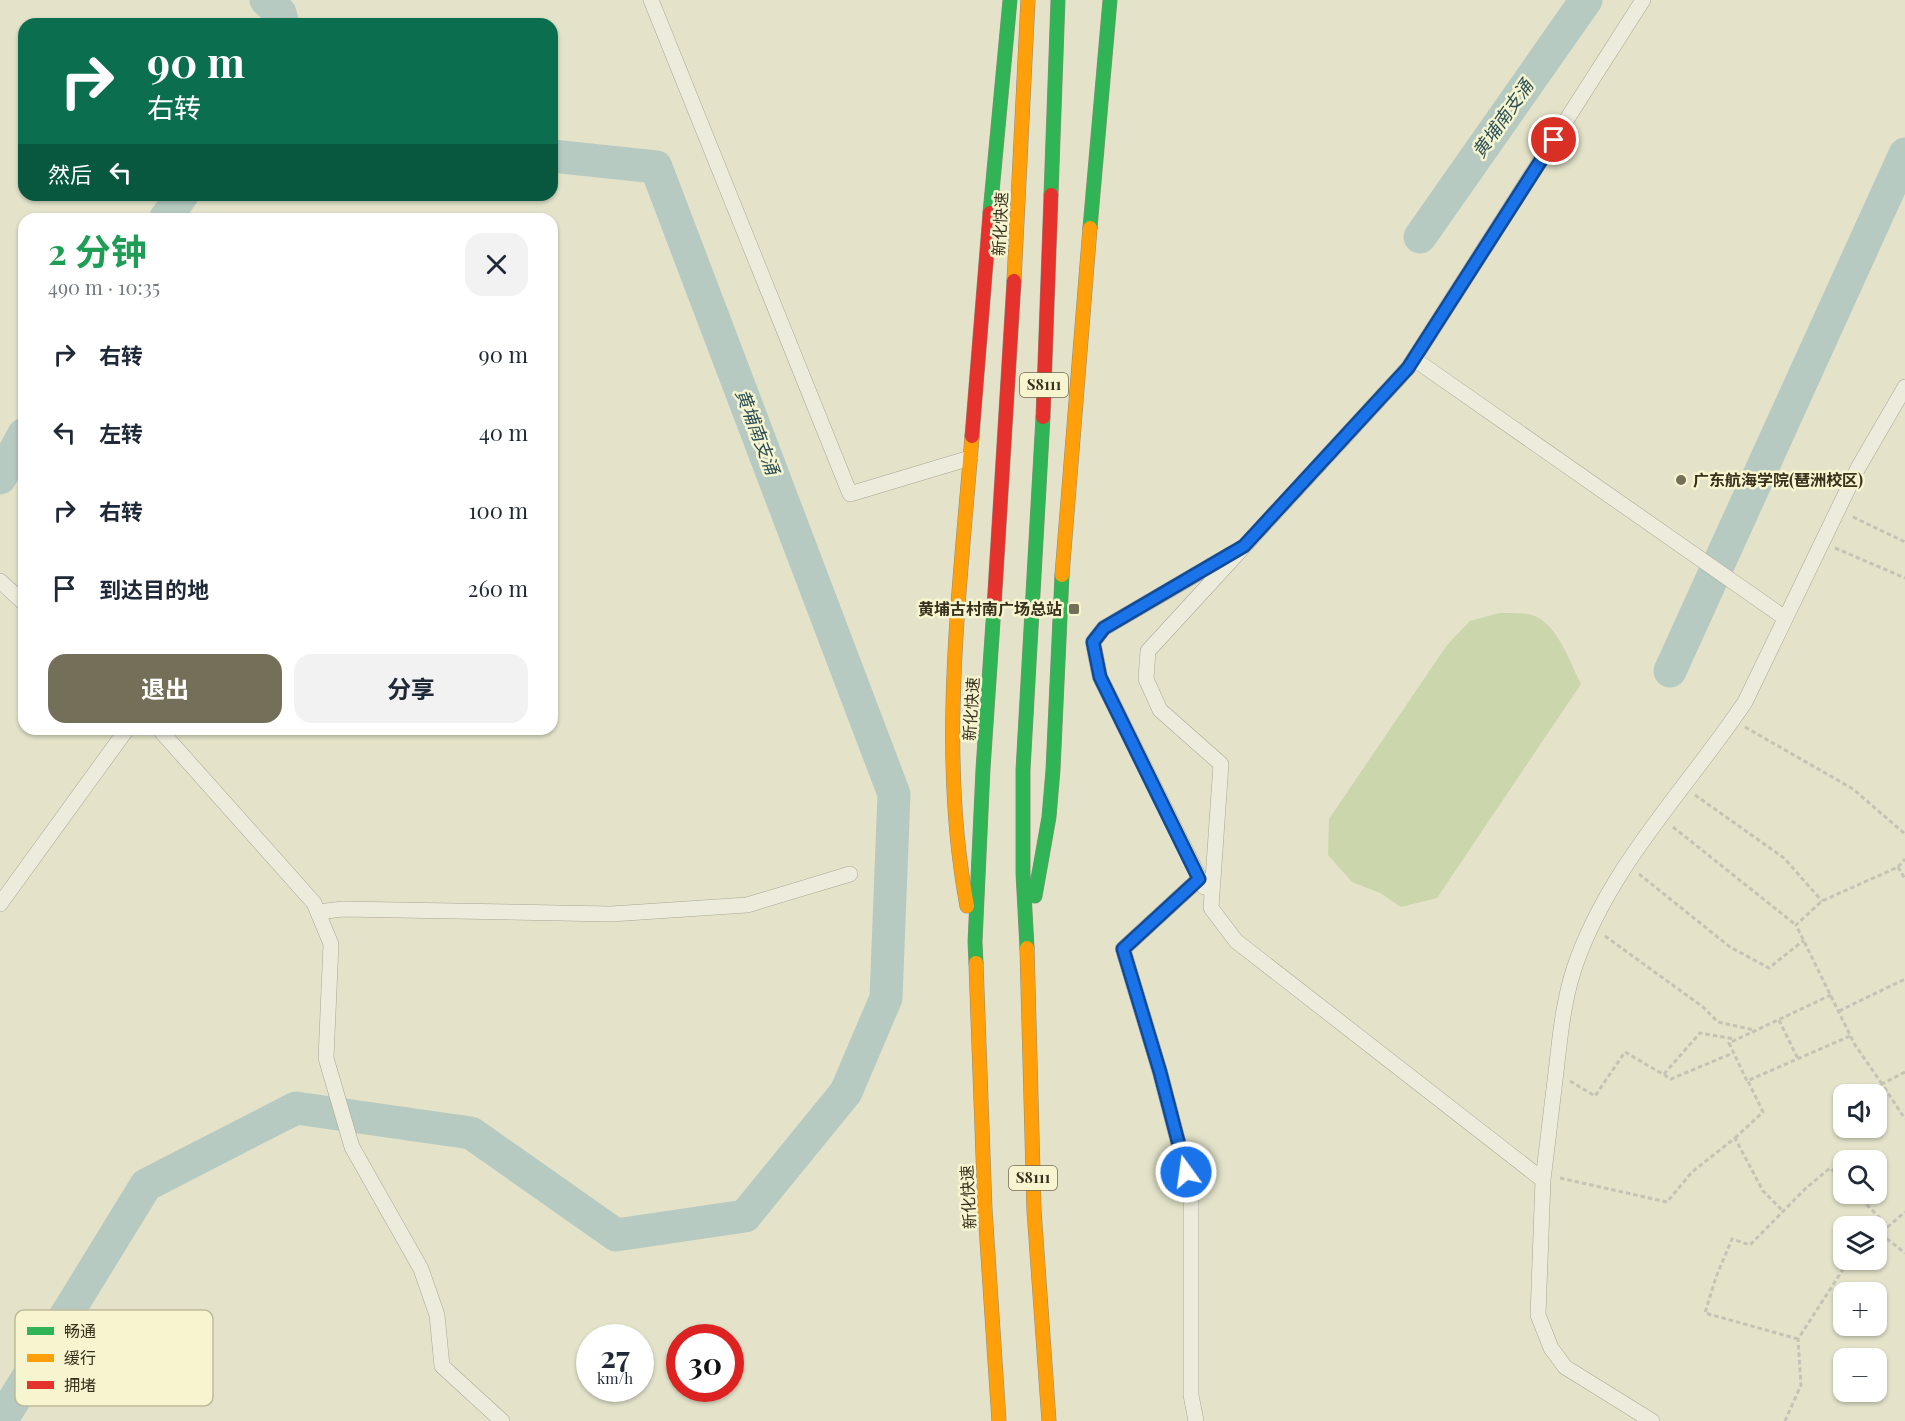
<!DOCTYPE html>
<html lang="zh">
<meta charset="utf-8">
<style>
:root{--surface:#fff;--page:#f2f2f3;--text:#1f2937;--muted:#747a83;--accent:#746f59}
body{margin:0;font-family:"Playfair Display","Noto Sans SC",serif;background:var(--page);color:var(--text);height:100vh;display:flex;flex-direction:column;font-size:22px;white-space:nowrap}
*{box-sizing:border-box;margin:0}
p{font-size:20px;color:var(--muted)}
.icon{flex:none;width:33px;height:33px;fill:none;stroke:currentColor;stroke-width:2;stroke-linecap:round;stroke-linejoin:round}
.map{position:relative;flex:1;overflow:hidden}
.details{position:absolute;left:18px;top:213px;width:540px;height:522px;display:flex;flex-direction:column;background:var(--surface);border-radius:18px;box-shadow:0 2px 4px #0004}
.details>*{flex:none}
.banner{position:absolute;left:18px;top:18px;width:540px;height:183px;border-radius:18px;box-shadow:0 2px 4px #0004;background:#0b6e4f;color:#fff;overflow:hidden}
.fabs{position:absolute;left:1833px;top:1084px;display:grid;gap:12px}
.fabs a{display:grid;place-items:center;width:54px;height:54px;border-radius:12px;background:var(--surface);box-shadow:0 2px 4px #0004;font-size:30px}
.speed{position:absolute;left:576px;top:1324px;display:flex;gap:12px;font-size:30px;font-weight:700;text-align:center}
.speed>*{display:grid;place-content:center;width:78px;height:78px;border-radius:50%;background:var(--surface);box-shadow:0 2px 4px #0004;line-height:1}
.speed small{font-size:15px;font-weight:400}
.speed .limit{border:9px solid #d22;background:#fff;color:#111}
.pin{position:absolute;display:grid;place-items:center;width:51px;height:51px;color:#fff;margin:-26px;border:3px solid #fff;border-radius:50%;box-shadow:0 2px 6px #0007}
.me{position:absolute;width:66px;margin:-33px;rotate:346deg;stroke-linejoin:round;filter:drop-shadow(0 0 4px #0008)}
.turn{display:flex;align-items:center;gap:21px;height:126px;padding:0 30px;font-size:27px}
.turn .icon{width:78px;height:78px;stroke-width:2.5}
.turn b{display:block;font-size:42px;line-height:51px}
.then{display:flex;align-items:center;height:57px;padding:0 30px;background:#0003;gap:12px;font-size:22px}
.round{display:grid;place-items:center;flex:none;width:63px;height:63px;border-radius:18px;background:var(--page)}
.overview{display:flex;align-items:center;justify-content:space-between;height:102px;padding:0 30px}
h1{font-size:36px;font-weight:700;line-height:45px;color:#1e9e55}
.action{display:flex;gap:12px;margin-top:auto;padding:12px 30px}
.action a{flex:1;height:69px;border-radius:18px;background:var(--accent);color:#fff;font-size:24px;font-weight:700;line-height:69px;text-align:center}
.action a+a{background:var(--page);color:var(--text)}
ul{padding:0;list-style:none}
li{display:flex;align-items:center;gap:18px;height:78px;padding:0 30px}
li div{flex:1}
li b{display:block;font-size:22px}
li em{font-style:normal}
.map>svg:first-child{display:block}
</style>
<div class="map">
<svg width="1905" height="1421" viewBox="0 0 1905 1421">
<rect width="100%" height="100%" fill="#e4e3ca"/>
<path fill="#cbd6ac" d="M1499 613C1511 613 1527 612 1537 617 1559 628 1570 663 1581 684L1437 898 1401 907 1380 893 1352 882 1328 855 1329 819 1447 645 1470 621Z"/>
<g fill="none" stroke-linecap="round" stroke-linejoin="round">
<path stroke="#b6cac2" stroke-width="33" d="M266 0 280 13 283 24
M165 219 182 195
M1420 237 1586 0
M0 478 24 434
M1670 671 1905 154
M1 1421 146 1185 296 1108 471 1133 616 1235 745 1216 846 1092 886 998 894 794 656 167 552 156"/>
<g stroke="#a9a694" stroke-width="16">
<path id="street" d="M651 0 850 494 970 458
M1643 0 1408 368 1148 651 1146 679 1160 710 1221 764 1211 908 1236 941 1543 1180 1538 1315 1551 1348 1565 1367 1652 1421
M1414 359 1785 618
M0 581 24 603
M159 729 314 903 331 944 326 1058 352 1147 421 1269 437 1315 442 1366 502 1421
M1204 887 1100 677 1093 642 1104 628 1231 554
M0 904 127 729
M318 912 343 909 611 914 747 905 850 874
M1543 1180C1547 1144 1552 1108 1556 1072 1560 1037 1563 1003 1574 969 1608 867 1686 790 1745 702L1858 468 1905 387
M1196 1421 1191 1395V1192L1160 1072 1123 949 1199 879"/>
</g>
<g stroke="#8e8c7a" stroke-width="15">
<path id="fast" d="M1051 195 1058 0
M990 213 1010 0
M1090 228 1110 0
M1035 896 1049 817 1053 770 1062 575
M1027 948 1023 873V770L1043 417
M976 963 975 942 983 769 994 607"/>
</g>
<g stroke="#8e8c7a" stroke-width="15">
<path id="slow" d="M1014 281 1028 0
M1062 575 1090 228
M967 906C938 751 960 592 972 436
M1027 948 1034 1210 1049 1421
M976 963 985 1210 999 1421"/>
</g>
<g stroke="#8e8c7a" stroke-width="15">
<path id="jam" d="M1043 417 1051 195
M972 436 990 213
M994 607 1014 281"/>
</g>
<path stroke="#c4c3b4" stroke-width="3" stroke-dasharray="4.5 3" stroke-linecap="butt" d="M1853 517 1905 542
M1835 548 1905 578
M1745 727 1853 789 1905 834
M1695 795 1784 858 1822 901
M1673 827 1796 925
M1898 867 1905 879
M1639 874 1730 947 1769 968 1804 940
M1605 936 1703 1007 1718 1022 1754 1030
M1831 995 1729 1043 1747 1081 1850 1036
M1839 1011 1905 979
M1779 1020 1798 1059
M1905 1072 1882 1084 1905 1119
M1664 1074 1700 1033 1735 1039
M1570 1081 1595 1096 1625 1052 1671 1079 1733 1053
M1882 1084 1855 1045 1796 925 1822 901 1898 867 1905 859
M1735 1138 1763 1112 1748 1081
M1560 1178 1667 1202 1692 1172 1735 1138 1763 1191 1783 1211
M1856 1194 1889 1227
M1881 1234 1905 1253
M1876 1237 1905 1212
M1798 1339 1705 1313 1716 1277 1732 1239 1750 1245 1805 1189 1830 1168 1844 1181
M1785 1421 1801 1385 1798 1339 1849 1260"/>
<use href="#street" stroke="#ecebdc" stroke-width="15"/>
<use href="#fast" stroke="#30b455" stroke-width="14"/>
<use href="#slow" stroke="#ff9f0a" stroke-width="14"/>
<use href="#jam" stroke="#e5322d" stroke-width="14"/>
</g>
<g fill="none" stroke-linecap="round" stroke-linejoin="round">
<g stroke="#114b97" stroke-width="15">
<path id="route" d="M1186 1172 1160 1072 1123 949 1199 879 1100 677 1093 642 1104 628 1244 546 1408 368 1554 140"/>
</g>
<use href="#route" stroke="#1a73e8" stroke-width="10"/>
</g>
<g fill="#746f59" stroke="#f6f5d0" stroke-width="2">
<circle cx="1681" cy="480" r="6"/>
<rect x="1068" y="603" width="12" height="12" rx="3"/>
</g>
<g text-anchor="middle" stroke-width="5" stroke-linejoin="round" paint-order="stroke">
<g fill="#f6f5d0" stroke="#706b52" stroke-width="1.5">
<rect x="1020" y="373" width="48" height="24" rx="4.5"/>
<rect x="1009" y="1166" width="48" height="24" rx="4.5"/>
</g>
<g font-size="15" font-weight="bold" fill="#37301c">
<text x="1044" y="390">S8111</text>
<text x="1033" y="1183">S8111</text>
</g>
<g font-size="16" fill="#37301c" stroke="#f6f5d0">
<text transform="translate(1000 224) rotate(-87)" y="6">新化快速</text>
<text transform="translate(971 709) rotate(-86)" y="6">新化快速</text>
<text transform="translate(968 1197) rotate(-93)" y="6">新化快速</text>
</g>
<g font-size="16" font-weight="bold" fill="#37301c" stroke="#f6f5d0" text-anchor="start">
<text x="1693" y="486">广东航海学院(琶洲校区)</text>
<text x="1062" y="615" text-anchor="end">黄埔古村南广场总站</text>
</g>
<g font-size="18" font-style="italic" fill="#2b4f57" stroke="#f6f5d0">
<text transform="translate(1503 119) rotate(-55)" y="6">黄埔南支涌</text>
<text transform="translate(757 432) rotate(69)" y="6">黄埔南支涌</text>
</g>
</g>
<rect x="15" y="1310" width="198" height="96" rx="9" fill="#f6f5d0" stroke="#bdba9a" stroke-width="1.5"/>
<rect x="27" y="1327" width="27" height="8" fill="#30b455"/>
<rect x="27" y="1354" width="27" height="8" fill="#ff9f0a"/>
<rect x="27" y="1381" width="27" height="8" fill="#e5322d"/>
<g font-size="16" fill="#37301c">
<text x="64" y="1337">畅通</text>
<text x="64" y="1364">缓行</text>
<text x="64" y="1391">拥堵</text>
</g>
</svg>
<div class="fabs">
<a><svg class="icon" aria-label="sound" viewBox="0 0 24 24"><path d="M4 9h4l5-4v14l-5-4H4zM17 9q2 3 0 6"/></svg></a>
<a><svg class="icon" aria-label="search" viewBox="0 0 24 24"><circle cx="10" cy="10" r="6"/><path d="M15 15l6 6"/></svg></a>
<a><svg class="icon" aria-label="layers" viewBox="0 0 24 24"><path d="M12 4l9 5-9 5-9-5zM3 14l9 5 9-5"/></svg></a>
<a>+</a>
<a>−</a>
</div>
<div class="speed"><div>27<small>km/h</small></div><div class="limit">30</div></div>
<div class="pin" style="left:1554px;top:140px;background:#d93025"><svg class="icon" aria-label="arrive" viewBox="0 0 24 24"><path d="M6 21V4h12l-3 4 3 4H6"/></svg></div>
<svg class="me" style="left:1186px;top:1172px" viewBox="-20 -20 40 40"><circle r="17" fill="#1a73e8" stroke="#fff" stroke-width="3"/><path d="M0-11L8 9 0 5-8 9z" fill="#fff"/></svg>
<div class="banner">
<div class="turn"><svg class="icon" aria-label="right" viewBox="0 0 24 24"><path d="M7 20v-9h11M14 6l5 5-5 5"/></svg><div><b>90 m</b>右转</div></div>
<div class="then">然后<svg class="icon" aria-label="left" viewBox="0 0 24 24"><path d="M17 20v-9H6M10 6l-5 5 5 5"/></svg></div>
</div>
<section class="details">
<div class="overview"><div><h1>2 分钟</h1><p>490 m · 10:35</p></div><a class="round"><svg class="icon" aria-label="close" viewBox="0 0 24 24"><path d="M6 6l12 12M18 6L6 18"/></svg></a></div>
<ul>
<li><svg class="icon" aria-label="right" viewBox="0 0 24 24"><path d="M7 20v-9h11M14 6l5 5-5 5"/></svg><div><b>右转</b></div><em>90 m</em></li>
<li><svg class="icon" aria-label="left" viewBox="0 0 24 24"><path d="M17 20v-9H6M10 6l-5 5 5 5"/></svg><div><b>左转</b></div><em>40 m</em></li>
<li><svg class="icon" aria-label="right" viewBox="0 0 24 24"><path d="M7 20v-9h11M14 6l5 5-5 5"/></svg><div><b>右转</b></div><em>100 m</em></li>
<li><svg class="icon" aria-label="arrive" viewBox="0 0 24 24"><path d="M6 21V4h12l-3 4 3 4H6"/></svg><div><b>到达目的地</b></div><em>260 m</em></li>
</ul>
<div class="action"><a>退出</a><a>分享</a></div>
</section>
</div>
